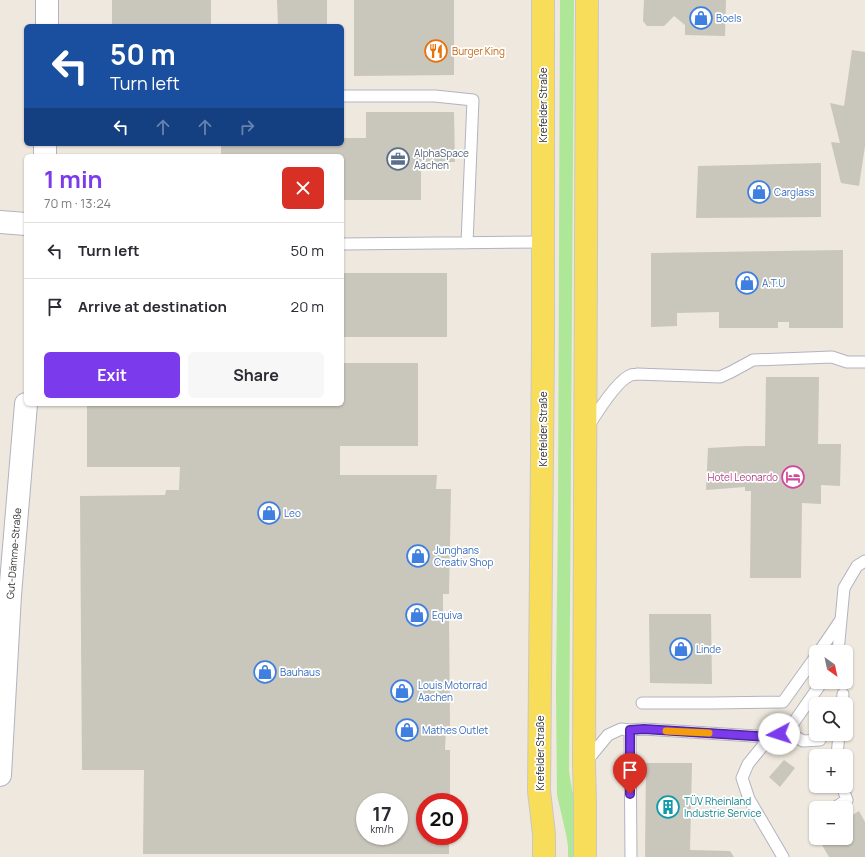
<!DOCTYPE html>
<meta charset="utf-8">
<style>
:root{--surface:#fff;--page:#f7f7f7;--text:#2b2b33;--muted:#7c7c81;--line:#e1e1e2;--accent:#7c3aed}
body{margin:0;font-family:Manrope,sans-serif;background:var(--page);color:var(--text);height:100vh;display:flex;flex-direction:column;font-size:15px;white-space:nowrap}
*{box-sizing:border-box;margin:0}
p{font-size:13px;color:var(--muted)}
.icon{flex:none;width:22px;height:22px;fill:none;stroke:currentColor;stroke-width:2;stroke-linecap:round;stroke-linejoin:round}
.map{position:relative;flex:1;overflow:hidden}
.details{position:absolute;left:24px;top:154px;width:320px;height:252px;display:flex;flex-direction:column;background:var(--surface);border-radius:6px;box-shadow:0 1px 3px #0004}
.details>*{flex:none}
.hud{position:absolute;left:24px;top:24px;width:320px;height:122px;border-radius:6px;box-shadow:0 1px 3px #0004;background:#1a4fa0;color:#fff;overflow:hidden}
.needle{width:26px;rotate:147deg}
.buttons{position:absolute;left:809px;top:645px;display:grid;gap:8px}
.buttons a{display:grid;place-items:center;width:44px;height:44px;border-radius:6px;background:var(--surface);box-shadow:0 1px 3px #0004;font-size:20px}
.speed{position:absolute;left:356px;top:793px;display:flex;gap:8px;font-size:20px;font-weight:700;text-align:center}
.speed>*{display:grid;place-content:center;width:52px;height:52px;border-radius:50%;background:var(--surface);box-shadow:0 1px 3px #0004;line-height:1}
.speed small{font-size:10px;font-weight:400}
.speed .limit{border:6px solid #d22;background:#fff;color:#111}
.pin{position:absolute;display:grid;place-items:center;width:34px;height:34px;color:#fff;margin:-41px -17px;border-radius:50% 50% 50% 0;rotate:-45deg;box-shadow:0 0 4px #0007}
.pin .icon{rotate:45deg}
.me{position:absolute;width:44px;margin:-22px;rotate:265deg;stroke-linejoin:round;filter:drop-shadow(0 0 3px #0008)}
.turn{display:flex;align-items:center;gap:14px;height:84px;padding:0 20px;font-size:18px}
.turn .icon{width:52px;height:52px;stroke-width:2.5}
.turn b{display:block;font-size:28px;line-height:34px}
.lanes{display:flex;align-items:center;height:38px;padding:0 20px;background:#0003;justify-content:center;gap:20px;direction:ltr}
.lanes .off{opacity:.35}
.round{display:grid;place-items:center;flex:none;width:42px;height:42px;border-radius:6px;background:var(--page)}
.headline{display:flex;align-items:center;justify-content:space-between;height:68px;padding:0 20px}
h1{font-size:24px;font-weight:700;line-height:30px;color:var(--accent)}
.primary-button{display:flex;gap:8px;margin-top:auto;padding:8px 20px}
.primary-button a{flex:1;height:46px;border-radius:6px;background:var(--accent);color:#fff;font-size:16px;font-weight:700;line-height:46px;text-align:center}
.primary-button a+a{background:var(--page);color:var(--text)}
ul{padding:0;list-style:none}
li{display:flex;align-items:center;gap:12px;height:56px;padding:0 20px;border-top:1px solid var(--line)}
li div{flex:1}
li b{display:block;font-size:15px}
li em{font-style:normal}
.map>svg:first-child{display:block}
</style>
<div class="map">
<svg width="865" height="857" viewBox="0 0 865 857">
<rect width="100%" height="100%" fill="#eee8de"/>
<path fill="#aee798" d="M560 0H574L569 770C570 783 574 795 575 807 576 824 575 841 575 857H568V846L566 834 557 795 556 690 558 511Z"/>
<path fill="#c9c6bc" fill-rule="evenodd" d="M112 0H211V26H112Z
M277 0H327V26H278Z
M354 0H454V75L354 76Z
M644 0H726L725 36 685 35V25L674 16 664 26H647L643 21Z
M852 50 865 52V146L859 186 841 183 831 142 840 143 830 103 844 106Z
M366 112H454L455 162H421V200H342V156H221V144H342V138H366Z
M821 163V217L696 218 698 166Z
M843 250V328H789V322H778V328H719V312L677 313V326L651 327V253Z
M342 273H447V337H342Z
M342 363H418V446H340V475H437L436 489H451L449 594H443V619H449L450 726H446L445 750H450V802H425V836H449V854H143L144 770H82L80 496 165 495 166 490H179L180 467H87V404H342ZM365 802H399V836H365Z
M766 377H819L818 444H841L840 486 821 485V504L802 503 801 578H750L751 491H745V487L706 490 708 448 746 446H765Z
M649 614H711L712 684 650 683Z
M784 760 795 768 780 787 769 777Z
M646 763H692L690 850 730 851 734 857H645Z
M859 811 865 822V857H829L818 838H846V819Z"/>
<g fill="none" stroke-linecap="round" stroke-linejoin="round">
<g stroke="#b2b3c0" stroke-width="13">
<path id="service" d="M342 96H435L473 100 467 243
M342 244 543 242
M588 427C596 414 617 380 631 375 633 374 635 375 637 374L720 377 731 372 753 360 832 357 847 362H865
M819 652 840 621
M838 652 844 588 857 566 865 561
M642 703H712L783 702 816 656
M842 704 843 694
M630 730 631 857
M787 732 822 682
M770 737 748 764 742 778 749 799 783 857
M837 756 839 734
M585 763 608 735 621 729 630 730 644 729 770 737 787 732 803 741 820 740
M834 808 847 800 842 786"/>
</g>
<g stroke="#b2b3c0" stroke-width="24">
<g id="minor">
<path d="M47 0V26"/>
<path d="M45 156V144"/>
<path d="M0 222 26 224"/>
<path id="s1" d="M0 775 10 595 26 404"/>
</g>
</g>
<g stroke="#c8c8c8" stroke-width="24">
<path id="primary" d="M543 0V342L539 791 544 834V857
M585 857V801L584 765 587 0"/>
</g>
<use href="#service" stroke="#fff" stroke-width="11"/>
<use href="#minor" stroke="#fff" stroke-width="22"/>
<use href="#primary" stroke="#f8dd5a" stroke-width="22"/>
</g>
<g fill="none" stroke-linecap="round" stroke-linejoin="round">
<g stroke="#51269a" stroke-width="10">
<path id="route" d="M630 794V730L644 729 770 737 779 734"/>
</g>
<use href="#route" stroke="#7c3aed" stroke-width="7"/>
<path stroke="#f59e0b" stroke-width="7" d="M666 731 709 733"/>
</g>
<defs>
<g id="shop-ring" transform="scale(1.15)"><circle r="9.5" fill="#fff" stroke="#3f7fe0" stroke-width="1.5"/><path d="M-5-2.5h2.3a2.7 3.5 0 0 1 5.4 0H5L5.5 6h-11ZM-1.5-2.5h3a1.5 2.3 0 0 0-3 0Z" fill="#3f7fe0"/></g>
<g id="restaurant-ring" transform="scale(1.15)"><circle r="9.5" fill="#fff" stroke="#e8710a" stroke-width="1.5"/><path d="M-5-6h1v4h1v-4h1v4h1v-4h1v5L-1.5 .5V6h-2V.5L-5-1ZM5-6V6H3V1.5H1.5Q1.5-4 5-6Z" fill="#e8710a"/></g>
<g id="office-ring" transform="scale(1.15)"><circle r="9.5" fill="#fff" stroke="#5c6f8a" stroke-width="1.5"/><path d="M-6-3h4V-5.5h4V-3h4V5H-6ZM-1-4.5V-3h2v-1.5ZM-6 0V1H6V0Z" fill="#5c6f8a"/></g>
<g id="hotel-ring" transform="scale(1.15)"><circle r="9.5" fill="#fff" stroke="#d1479c" stroke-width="1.5"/><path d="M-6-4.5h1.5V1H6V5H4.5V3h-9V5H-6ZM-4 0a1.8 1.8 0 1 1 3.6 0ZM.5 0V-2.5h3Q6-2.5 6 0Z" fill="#d1479c"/></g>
<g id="building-ring" transform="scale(1.15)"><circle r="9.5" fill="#fff" stroke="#0f9aa8" stroke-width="1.5"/><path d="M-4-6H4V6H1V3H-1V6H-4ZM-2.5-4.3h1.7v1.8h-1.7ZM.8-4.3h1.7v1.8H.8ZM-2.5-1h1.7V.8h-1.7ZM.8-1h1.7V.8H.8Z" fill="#0f9aa8"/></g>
</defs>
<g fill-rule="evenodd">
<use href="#shop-ring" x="701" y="18"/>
<use href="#restaurant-ring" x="436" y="51"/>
<use href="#office-ring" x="398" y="159"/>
<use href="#shop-ring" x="759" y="192"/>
<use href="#shop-ring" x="747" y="283"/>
<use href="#hotel-ring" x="793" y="477"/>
<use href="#shop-ring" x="269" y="513"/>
<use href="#shop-ring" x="418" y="556"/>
<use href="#shop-ring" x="417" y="615"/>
<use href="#shop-ring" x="681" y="649"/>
<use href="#shop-ring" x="265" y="672"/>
<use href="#shop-ring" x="402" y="691"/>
<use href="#shop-ring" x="407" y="730"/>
<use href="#building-ring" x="668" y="807"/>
</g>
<g text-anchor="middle" stroke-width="3.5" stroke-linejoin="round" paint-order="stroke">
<g font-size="10" fill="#366cbe" stroke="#fff" text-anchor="start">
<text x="716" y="22">Boels</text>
<text x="774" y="196">Carglass</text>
<text x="762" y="287">A.T.U</text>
<text x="284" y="517">Leo</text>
<text x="434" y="554">Junghans<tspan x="434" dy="12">Creativ Shop</tspan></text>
<text x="432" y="619">Equiva</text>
<text x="696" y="653">Linde</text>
<text x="280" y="676">Bauhaus</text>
<text x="418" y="689">Louis Motorrad<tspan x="418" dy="12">Aachen</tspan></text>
<text x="422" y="734">Mathes Outlet</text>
</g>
<g font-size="10" fill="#c56008" stroke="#fff" text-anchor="start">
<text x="452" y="55">Burger King</text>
</g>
<g font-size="10" fill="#2c2c2c" stroke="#fff">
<text transform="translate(543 105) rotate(-90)" y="4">Krefelder Straße</text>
<text transform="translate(543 429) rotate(-90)" y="4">Krefelder Straße</text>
<text dy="4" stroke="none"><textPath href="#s1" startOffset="222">Gut-Dämme-Straße</textPath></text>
<text transform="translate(540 753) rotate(-90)" y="4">Krefelder Straße</text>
</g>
<g font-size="10" fill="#4e5e75" stroke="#fff" text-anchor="start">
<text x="414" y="157">AlphaSpace<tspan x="414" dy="12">Aachen</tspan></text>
</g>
<g font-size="10" fill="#b23c85" stroke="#fff" text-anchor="end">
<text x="778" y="481">Hotel Leonardo</text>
</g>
<g font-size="10" fill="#0d838f" stroke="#fff" text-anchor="start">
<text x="684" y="805">TÜV Rheinland<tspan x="684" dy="12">Industrie Service</tspan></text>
</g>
</g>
</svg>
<div class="buttons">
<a><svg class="needle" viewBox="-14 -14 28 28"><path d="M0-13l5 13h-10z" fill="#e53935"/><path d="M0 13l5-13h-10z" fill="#7c7c81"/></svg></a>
<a><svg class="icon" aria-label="search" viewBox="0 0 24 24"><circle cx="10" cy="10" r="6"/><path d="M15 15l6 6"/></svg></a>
<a>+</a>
<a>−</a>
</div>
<div class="speed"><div>17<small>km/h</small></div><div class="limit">20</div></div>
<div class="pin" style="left:630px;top:794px;background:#d93025"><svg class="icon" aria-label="arrive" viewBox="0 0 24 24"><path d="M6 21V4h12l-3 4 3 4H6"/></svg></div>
<svg class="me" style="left:779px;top:734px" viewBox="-20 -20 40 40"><circle r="19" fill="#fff"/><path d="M0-13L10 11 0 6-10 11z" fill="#7c3aed"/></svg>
<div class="hud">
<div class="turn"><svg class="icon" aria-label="left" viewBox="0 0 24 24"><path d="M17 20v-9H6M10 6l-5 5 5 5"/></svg><div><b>50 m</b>Turn left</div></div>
<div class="lanes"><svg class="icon" aria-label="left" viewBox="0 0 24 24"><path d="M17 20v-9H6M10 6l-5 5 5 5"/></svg><svg class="icon off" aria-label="ahead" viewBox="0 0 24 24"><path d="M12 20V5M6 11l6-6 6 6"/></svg><svg class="icon off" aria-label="ahead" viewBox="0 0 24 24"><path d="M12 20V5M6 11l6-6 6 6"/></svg><svg class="icon off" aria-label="right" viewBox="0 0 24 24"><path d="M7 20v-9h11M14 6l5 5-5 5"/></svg></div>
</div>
<section class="details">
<div class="headline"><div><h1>1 min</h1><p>70 m · 13:24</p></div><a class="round" style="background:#d93025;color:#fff"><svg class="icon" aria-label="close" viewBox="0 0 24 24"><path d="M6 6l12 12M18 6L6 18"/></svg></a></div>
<ul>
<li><svg class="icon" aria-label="left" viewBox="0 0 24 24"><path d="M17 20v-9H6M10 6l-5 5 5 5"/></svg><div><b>Turn left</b></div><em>50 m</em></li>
<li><svg class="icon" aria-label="arrive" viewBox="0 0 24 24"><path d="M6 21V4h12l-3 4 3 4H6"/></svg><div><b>Arrive at destination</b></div><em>20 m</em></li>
</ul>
<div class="primary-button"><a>Exit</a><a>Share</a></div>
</section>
</div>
